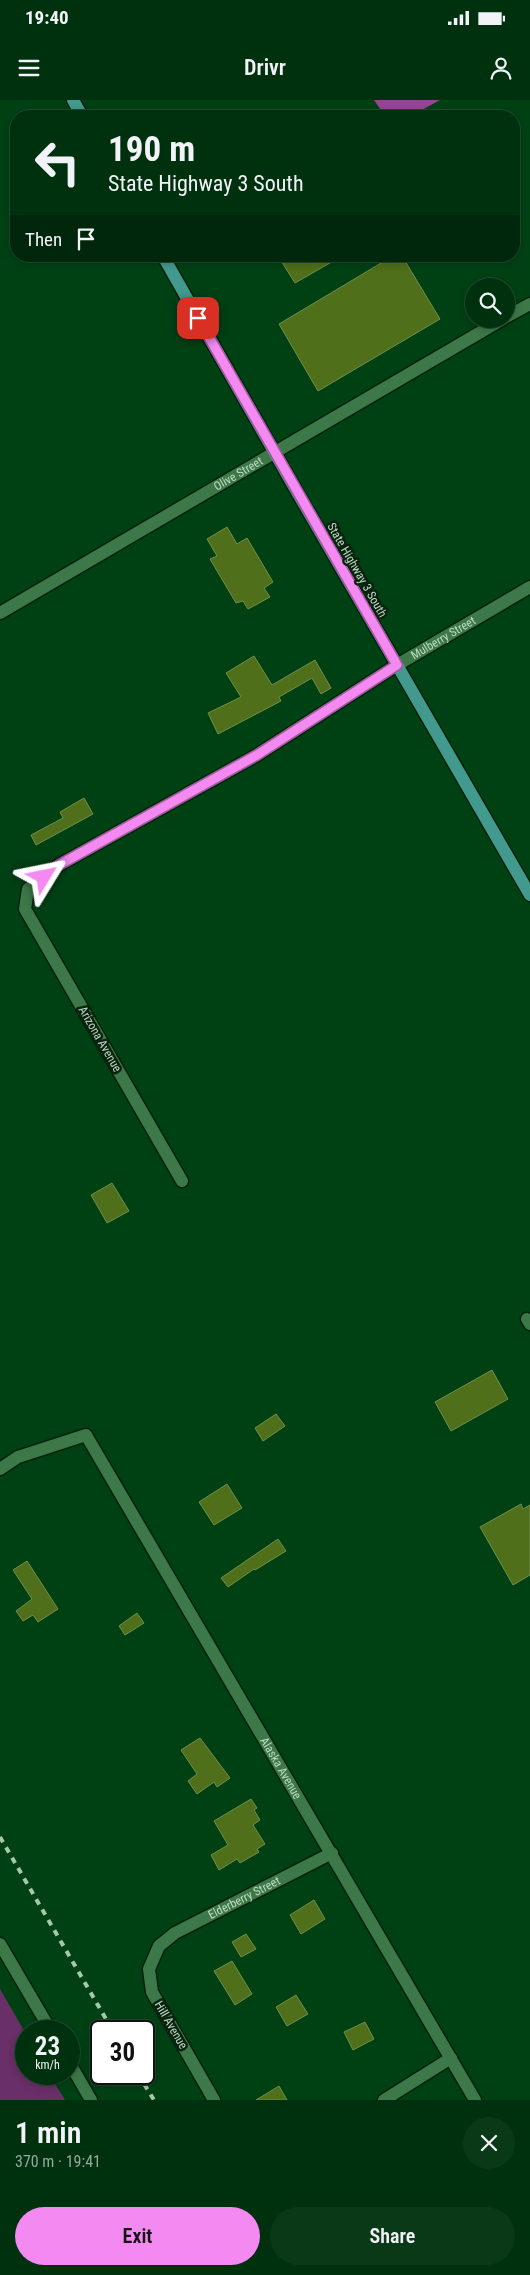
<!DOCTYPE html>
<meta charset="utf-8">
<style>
:root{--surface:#00310f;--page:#0a3918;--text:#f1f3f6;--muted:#95a99e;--line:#224c2f;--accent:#f489f1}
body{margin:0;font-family:"Roboto Condensed",sans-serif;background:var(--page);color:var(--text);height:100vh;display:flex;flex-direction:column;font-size:19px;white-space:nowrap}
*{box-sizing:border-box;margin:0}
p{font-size:16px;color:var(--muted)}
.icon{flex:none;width:28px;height:28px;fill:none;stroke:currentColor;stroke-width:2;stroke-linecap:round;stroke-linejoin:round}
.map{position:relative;height:2000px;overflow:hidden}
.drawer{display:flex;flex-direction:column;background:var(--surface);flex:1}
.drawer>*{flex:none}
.banner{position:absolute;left:10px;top:10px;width:510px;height:152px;border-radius:20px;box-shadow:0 2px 8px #0003,0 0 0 1px var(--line);background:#00310f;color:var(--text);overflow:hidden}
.controls{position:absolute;left:465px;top:178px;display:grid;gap:10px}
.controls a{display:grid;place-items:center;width:50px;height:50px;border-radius:50%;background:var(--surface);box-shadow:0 2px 8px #0003,0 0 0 1px var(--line);font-size:25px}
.speed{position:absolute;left:15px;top:1920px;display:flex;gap:10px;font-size:25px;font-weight:700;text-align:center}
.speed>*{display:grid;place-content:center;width:65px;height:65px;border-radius:50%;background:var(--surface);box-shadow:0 2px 8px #0003,0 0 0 1px var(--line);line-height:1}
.speed small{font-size:12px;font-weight:400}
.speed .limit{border:2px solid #111;border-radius:8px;background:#fff;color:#111}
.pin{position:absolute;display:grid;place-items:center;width:42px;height:42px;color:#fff;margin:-21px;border-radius:10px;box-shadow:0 2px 8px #0006}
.me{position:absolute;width:55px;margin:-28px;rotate:55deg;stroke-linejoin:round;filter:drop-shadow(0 0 4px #0008)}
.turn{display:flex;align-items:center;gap:18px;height:105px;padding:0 15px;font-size:22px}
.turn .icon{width:65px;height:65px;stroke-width:2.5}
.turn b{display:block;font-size:35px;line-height:42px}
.then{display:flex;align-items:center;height:48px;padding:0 15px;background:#0003;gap:10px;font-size:19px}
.round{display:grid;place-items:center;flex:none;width:52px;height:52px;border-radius:26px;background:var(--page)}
.overview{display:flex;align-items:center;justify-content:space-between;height:85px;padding:0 15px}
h1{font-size:30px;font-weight:600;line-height:38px}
.button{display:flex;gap:10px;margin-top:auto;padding:10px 15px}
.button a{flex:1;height:58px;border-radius:30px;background:var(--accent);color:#111;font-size:20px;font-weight:600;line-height:58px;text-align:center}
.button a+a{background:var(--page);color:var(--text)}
.status{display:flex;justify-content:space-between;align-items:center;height:35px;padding:0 25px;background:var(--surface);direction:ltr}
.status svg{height:14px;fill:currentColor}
header{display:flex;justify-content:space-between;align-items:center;height:65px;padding:0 15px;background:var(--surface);font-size:22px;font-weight:600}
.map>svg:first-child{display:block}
</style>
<div class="status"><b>19:40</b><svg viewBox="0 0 49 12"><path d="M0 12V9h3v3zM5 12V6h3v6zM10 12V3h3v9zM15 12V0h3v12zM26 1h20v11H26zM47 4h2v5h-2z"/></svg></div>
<header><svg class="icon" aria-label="menu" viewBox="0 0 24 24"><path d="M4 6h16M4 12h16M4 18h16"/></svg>Drivr<svg class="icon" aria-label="person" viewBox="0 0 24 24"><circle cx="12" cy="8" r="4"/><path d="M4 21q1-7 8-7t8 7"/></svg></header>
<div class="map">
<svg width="530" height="2000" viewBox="0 0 530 2000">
<rect width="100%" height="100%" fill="#004114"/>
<path fill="#692f68" d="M0 1889 26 1934V1974H49L65 2000H0Z"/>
<path fill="#954693" d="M374 0H440L411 16H385Z"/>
<path fill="#4f6f1a" stroke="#728e4d" d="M278 156H342L295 183Z
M393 156H402L440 219 318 291 279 224Z
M227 427 237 444 247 438 273 482 264 488 270 497 248 509 243 501 236 503 210 459 217 456 207 439Z
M254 556 272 585 315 560 331 588 321 594 312 578 279 597 281 601 218 634 208 613 241 597 226 573Z
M84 698 93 714 36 745 31 735 63 718 60 712Z
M112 1083 129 1111 107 1123 91 1095Z
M492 1270 508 1299 451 1331 435 1302Z
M276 1314 285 1326 263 1341 255 1328Z
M227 1384 242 1408 214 1425 199 1402Z
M521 1404 523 1409 530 1405V1475L513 1485 480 1427Z
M278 1439 286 1451 255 1470 254 1469 228 1487 221 1478Z
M27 1461 58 1509 38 1522 33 1515 23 1521 16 1511 32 1499 13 1470Z
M137 1513 144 1523 125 1535 119 1526Z
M200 1638 230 1678 217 1687 214 1682 197 1694 188 1681 197 1674 181 1650Z
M251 1699 257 1708 254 1710 260 1720 253 1725 265 1744 257 1749 259 1752 240 1763 237 1759 219 1770 211 1755 228 1745 214 1721Z
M314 1800 325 1819 301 1834 290 1815Z
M246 1834 256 1849 241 1857 232 1842Z
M232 1861 252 1894 235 1905 214 1871Z
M296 1895 308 1914 287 1926 276 1907Z
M365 1922 374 1939 353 1950 344 1932Z
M279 1986 287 2000H256Z"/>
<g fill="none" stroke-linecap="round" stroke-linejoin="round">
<g stroke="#04230b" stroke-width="15">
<g id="minor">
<path d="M506 217 530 204"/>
<path id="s1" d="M0 513 503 219"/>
<path id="s2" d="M182 1081 25 809 28 789 59 765 257 655 397 565 530 487"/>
<path d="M527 1219 530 1224"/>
<path id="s3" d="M0 1369 18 1357 86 1335 475 2000"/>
<path id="s4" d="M214 2000 152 1892 149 1869 159 1846 175 1833 332 1753"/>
<path d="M384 2000 451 1958"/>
</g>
</g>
<g stroke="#04230b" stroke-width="15">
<path id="tertiary" d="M0 1844 51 1931
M69 1962 91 2000"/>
</g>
<g stroke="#04230b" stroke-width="15">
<path id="primary" d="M73 0 82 16
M163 156 297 392 530 795"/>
</g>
<use href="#minor" stroke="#3d7848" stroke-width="12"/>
<use href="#tertiary" stroke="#3d7848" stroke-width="12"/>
<use href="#primary" stroke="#429a8f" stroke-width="12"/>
<path stroke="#a6c9ab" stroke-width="4" stroke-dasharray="6 6" stroke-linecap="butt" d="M0 1737 113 1931
M138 1974 154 2000"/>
</g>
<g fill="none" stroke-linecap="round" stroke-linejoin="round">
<g stroke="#9f599d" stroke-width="12">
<path id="route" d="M44 777 59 765 257 655 397 565 198 218"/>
</g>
<use href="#route" stroke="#f489f1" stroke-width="9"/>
</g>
<g text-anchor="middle" stroke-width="5" stroke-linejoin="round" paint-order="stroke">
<g font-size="12" fill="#bddbc0" stroke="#0a220f">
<text dy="4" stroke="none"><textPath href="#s1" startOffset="276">Olive Street</textPath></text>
<text transform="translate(357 470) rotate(60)" y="4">State Highway 3 South</text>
<text dy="4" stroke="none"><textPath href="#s2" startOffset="820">Mulberry Street</textPath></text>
<text transform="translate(100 939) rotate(60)" y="4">Arizona Avenue</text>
<text dy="4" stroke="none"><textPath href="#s3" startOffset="479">Alaska Avenue</textPath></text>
<text dy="4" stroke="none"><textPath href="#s4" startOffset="271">Elderberry Street</textPath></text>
<text transform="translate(171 1925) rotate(60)" y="4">Hill Avenue</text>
</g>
</g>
</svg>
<div class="controls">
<a><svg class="icon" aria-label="search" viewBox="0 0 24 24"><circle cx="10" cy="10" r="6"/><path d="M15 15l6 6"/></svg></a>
</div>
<div class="speed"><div>23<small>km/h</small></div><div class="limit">30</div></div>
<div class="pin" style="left:198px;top:218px;background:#d93025"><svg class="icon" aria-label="arrive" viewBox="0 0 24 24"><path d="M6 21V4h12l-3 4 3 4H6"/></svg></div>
<svg class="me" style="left:44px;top:777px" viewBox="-20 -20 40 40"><path d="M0-17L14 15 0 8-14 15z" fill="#f489f1" stroke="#fff" stroke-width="4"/></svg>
<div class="banner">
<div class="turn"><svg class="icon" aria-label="left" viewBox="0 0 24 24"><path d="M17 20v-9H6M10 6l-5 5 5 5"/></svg><div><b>190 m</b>State Highway 3 South</div></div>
<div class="then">Then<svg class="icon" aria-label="arrive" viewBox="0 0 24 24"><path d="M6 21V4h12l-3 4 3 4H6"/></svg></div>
</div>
</div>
<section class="drawer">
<div class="overview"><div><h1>1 min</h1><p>370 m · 19:41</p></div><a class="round"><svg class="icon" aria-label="close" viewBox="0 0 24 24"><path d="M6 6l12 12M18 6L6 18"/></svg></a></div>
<div class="button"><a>Exit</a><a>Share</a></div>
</section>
